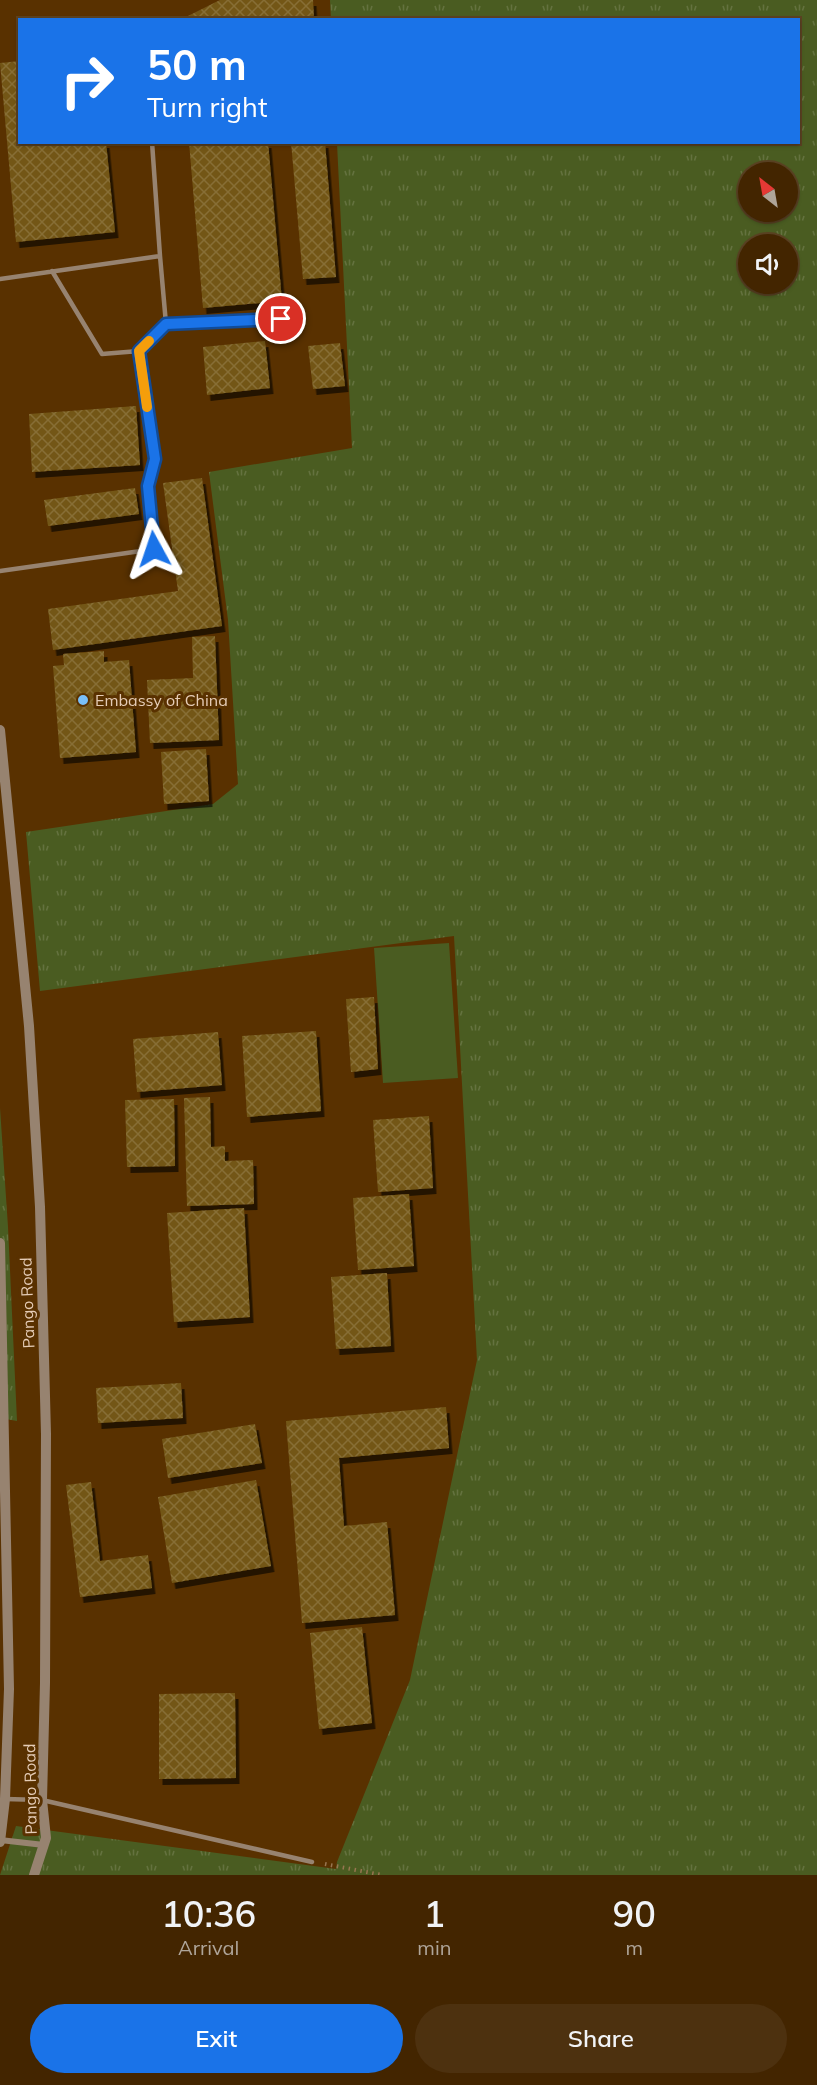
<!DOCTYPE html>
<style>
:root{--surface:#432500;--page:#4d310f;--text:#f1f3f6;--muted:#afa599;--line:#5b4222;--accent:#1a73e8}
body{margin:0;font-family:Mulish,sans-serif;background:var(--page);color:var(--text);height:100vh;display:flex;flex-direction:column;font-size:22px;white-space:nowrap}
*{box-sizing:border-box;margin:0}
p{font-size:20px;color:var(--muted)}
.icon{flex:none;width:33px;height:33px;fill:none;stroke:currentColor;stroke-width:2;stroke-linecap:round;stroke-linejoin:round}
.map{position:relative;height:1875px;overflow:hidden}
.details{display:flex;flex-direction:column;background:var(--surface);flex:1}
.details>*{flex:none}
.top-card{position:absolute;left:18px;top:18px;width:782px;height:126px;border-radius:0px;box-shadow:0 2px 4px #0004,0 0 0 2px var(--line);background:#1a73e8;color:#fff;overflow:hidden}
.needle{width:39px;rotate:329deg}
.tools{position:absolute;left:738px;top:162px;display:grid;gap:12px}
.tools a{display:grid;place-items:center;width:60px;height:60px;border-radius:50%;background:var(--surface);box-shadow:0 2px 4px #0004,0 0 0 2px var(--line);font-size:30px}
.pin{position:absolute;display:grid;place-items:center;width:51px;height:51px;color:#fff;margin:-26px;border:3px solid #fff;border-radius:50%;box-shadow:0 2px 6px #0007}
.me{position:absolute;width:66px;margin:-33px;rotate:355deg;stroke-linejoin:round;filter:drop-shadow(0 0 4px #0008)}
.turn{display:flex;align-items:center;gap:21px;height:126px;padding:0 30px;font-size:27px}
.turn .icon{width:78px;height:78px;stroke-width:2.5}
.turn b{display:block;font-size:42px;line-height:51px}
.eta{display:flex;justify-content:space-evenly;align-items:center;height:102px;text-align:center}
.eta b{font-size:36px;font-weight:600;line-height:42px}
.cta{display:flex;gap:12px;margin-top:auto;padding:12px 30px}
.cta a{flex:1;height:69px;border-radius:36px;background:var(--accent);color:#fff;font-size:24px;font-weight:600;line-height:69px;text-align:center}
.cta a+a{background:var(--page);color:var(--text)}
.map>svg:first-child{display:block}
</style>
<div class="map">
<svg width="817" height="1875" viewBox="0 0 817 1875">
<defs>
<pattern id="grass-tufts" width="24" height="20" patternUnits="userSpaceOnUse" patternTransform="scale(1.5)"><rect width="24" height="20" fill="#4a5c21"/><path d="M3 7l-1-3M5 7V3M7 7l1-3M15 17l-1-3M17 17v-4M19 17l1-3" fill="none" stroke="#64723f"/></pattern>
<pattern id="building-cross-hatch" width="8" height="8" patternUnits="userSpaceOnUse" patternTransform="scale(1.5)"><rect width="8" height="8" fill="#735717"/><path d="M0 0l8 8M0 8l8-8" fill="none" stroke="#876e36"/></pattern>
<filter id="shadow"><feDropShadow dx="3.5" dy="6" stdDeviation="0" flood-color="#0009"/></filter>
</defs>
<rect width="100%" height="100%" fill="#593100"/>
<path fill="url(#grass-tufts)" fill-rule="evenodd" d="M330 0H817V1875H0L16 1826 336 1869 337 1862 410 1680 477 1360 454 936 40 991 26 832 213 804 238 784 228 620 209 472 352 448 337 143 798 142V20H331ZM748 172H788V212H748ZM748 244H788V284H748Z
M0 1108 8 1227 17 1421 0 1418Z"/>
<path fill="#4a5c21" d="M449 943 458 1078 383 1083 374 948Z"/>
<path fill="url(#building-cross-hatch)" filter="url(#shadow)" d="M220 0H313L314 20H180Z
M20 61V142H106L115 232 16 242 0 63Z
M189 142H268L282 301 203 308Z
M291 142H325L336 277 303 279Z
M265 341 270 388 207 395 203 347Z
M340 343 345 386 313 389 308 346Z
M136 406 140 465 32 472 29 414Z
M202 478 222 626 53 650 48 609 178 591 163 483Z
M135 488 139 514 48 526 44 500Z
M215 636 219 740 150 743 147 680 193 678 192 637Z
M104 651V662L129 660 136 752 60 758 53 666 64 665 63 654Z
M206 749 209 801 164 804 161 752Z
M374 997 378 1069 351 1072 346 999Z
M316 1031 321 1111 247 1117 242 1036Z
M218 1032 222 1085 137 1092 133 1039Z
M210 1097 211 1147 225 1146V1161L253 1160 254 1204 187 1206 184 1098Z
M174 1099 175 1166 127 1167 125 1100Z
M429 1116 433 1188 378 1192 373 1120Z
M409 1194 414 1266 358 1270 353 1198Z
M244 1208 250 1317 174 1322 167 1213Z
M387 1273 391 1346 336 1349 331 1277Z
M181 1383 183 1418 98 1423 96 1388Z
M446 1407 449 1448 339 1458 344 1526 387 1522 395 1615 302 1623 286 1421Z
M255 1424 262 1463 168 1478 162 1439Z
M256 1480 271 1566 172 1583 158 1497Z
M91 1482 100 1561 148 1555 152 1588 80 1597 66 1485Z
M362 1627 372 1723 319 1729 310 1633Z
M235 1693 236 1778 159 1779V1694Z"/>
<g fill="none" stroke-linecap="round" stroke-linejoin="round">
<path stroke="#977651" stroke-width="4" stroke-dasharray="1.5 4.5" stroke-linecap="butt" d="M325 1864 382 1875"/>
<path stroke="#978370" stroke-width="4.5" d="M52 271 102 354 139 351 166 324 160 256
M0 279 160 256 152 142
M166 324 281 319
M0 571 155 549 148 485 155 459 139 351
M5 1799 42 1800 312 1862"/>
<path stroke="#978370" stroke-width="6" d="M0 1840 44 1845"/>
<path stroke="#978370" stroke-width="10" d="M0 730 29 1026 40 1207 46 1434 45 1683 42 1800 46 1838 34 1875
M0 1243 9 1689 5 1799 0 1842"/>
</g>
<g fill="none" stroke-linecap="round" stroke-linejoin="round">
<g stroke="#114b97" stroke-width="15">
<path id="route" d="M154 549 148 486 155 459 139 351 166 324 281 319"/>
</g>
<use href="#route" stroke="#1a73e8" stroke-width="10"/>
<path stroke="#f59e0b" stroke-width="10" d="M147 407 139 351 149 341"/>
</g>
<circle fill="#79bff8" stroke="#593100" stroke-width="2" cx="83" cy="700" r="6"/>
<g text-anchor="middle" stroke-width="6" stroke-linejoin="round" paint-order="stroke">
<g font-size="16" fill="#e5ccb6" stroke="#593100" text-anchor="start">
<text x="95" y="706">Embassy of China</text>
</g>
<g font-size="16" fill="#e5ccb6" stroke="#593100">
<text transform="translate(27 1303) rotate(-92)" y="6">Pango Road</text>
<text transform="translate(30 1789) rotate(-91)" y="6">Pango Road</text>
</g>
</g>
</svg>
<div class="tools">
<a><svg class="needle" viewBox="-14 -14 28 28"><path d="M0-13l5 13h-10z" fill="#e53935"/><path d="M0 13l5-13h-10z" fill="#afa599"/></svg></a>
<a><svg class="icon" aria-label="sound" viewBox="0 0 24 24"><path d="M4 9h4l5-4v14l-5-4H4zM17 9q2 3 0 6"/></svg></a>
</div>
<div class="pin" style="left:281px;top:319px;background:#d93025"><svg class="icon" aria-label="arrive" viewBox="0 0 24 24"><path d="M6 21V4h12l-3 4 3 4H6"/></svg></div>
<svg class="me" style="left:154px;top:549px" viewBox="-20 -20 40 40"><path d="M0-17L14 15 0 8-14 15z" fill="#1a73e8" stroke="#fff" stroke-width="4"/></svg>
<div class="top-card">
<div class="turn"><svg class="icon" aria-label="right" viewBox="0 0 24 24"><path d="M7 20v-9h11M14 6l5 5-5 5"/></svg><div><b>50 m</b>Turn right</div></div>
</div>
</div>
<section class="details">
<div class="eta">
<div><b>10:36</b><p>Arrival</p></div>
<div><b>1</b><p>min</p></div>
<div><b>90</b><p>m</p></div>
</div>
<div class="cta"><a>Exit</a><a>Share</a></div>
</section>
